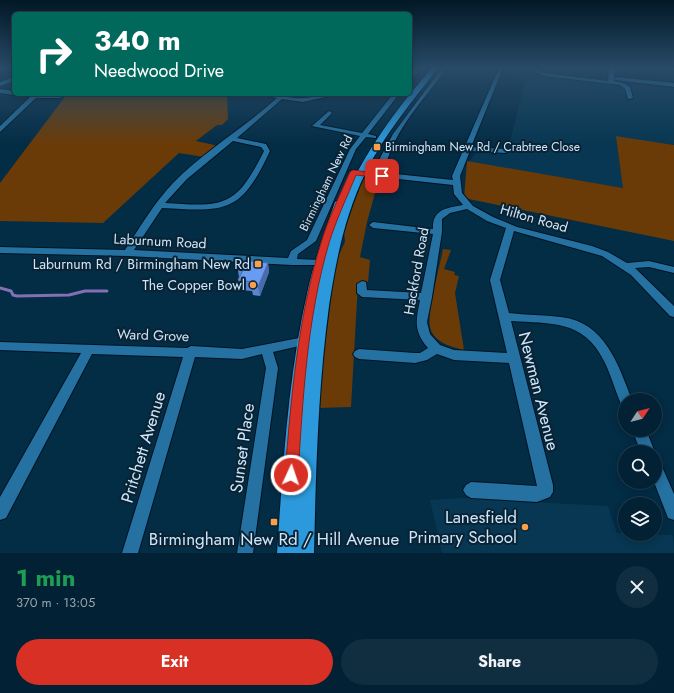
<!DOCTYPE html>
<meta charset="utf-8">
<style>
:root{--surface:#022134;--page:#102e40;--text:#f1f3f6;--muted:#96a3ac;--line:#233e4f;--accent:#d93025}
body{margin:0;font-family:Jost,sans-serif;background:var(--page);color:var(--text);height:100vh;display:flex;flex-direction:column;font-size:15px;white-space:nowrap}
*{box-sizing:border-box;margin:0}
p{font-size:13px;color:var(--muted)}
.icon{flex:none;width:22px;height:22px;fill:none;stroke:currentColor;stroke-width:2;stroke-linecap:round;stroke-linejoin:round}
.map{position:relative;height:553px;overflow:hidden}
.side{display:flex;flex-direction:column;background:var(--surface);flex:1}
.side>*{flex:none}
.guide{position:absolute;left:12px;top:12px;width:400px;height:84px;border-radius:6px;box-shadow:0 2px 10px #0003,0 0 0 1px var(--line);background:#00695c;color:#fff;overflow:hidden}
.needle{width:26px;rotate:54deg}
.fabs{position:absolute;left:618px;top:393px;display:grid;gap:8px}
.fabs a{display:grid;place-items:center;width:44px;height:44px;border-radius:50%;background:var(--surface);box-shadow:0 2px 10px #0003,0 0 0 1px var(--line);font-size:20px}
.pin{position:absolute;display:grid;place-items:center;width:34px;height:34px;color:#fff;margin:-17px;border-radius:8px;box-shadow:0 2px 6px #0006}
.me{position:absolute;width:44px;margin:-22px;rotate:3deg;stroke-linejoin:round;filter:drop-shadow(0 0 3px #0008)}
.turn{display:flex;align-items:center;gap:14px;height:84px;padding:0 16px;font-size:18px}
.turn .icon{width:52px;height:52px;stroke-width:2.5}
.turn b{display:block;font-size:28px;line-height:34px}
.round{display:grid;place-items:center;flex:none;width:42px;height:42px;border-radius:21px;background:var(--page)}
.headline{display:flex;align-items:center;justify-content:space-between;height:68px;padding:0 16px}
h1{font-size:24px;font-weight:700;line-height:30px;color:#1e9e55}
.primary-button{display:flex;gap:8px;margin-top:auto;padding:8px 16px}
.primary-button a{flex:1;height:46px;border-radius:24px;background:var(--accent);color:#fff;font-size:16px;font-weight:700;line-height:46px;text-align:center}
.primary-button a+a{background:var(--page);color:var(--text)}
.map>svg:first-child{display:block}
</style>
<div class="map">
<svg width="674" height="553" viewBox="0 0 674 553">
<rect width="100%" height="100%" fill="#032c45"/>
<path fill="#073752" d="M536 74 629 86 630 84 674 88V145L616 136 624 188 469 162 477 151 507 153 527 75Z
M459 498 608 506 617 533 673 535 674 553H442L430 500Z"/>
<path fill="#6b3b07" d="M67 94H227L228 119 222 125H217L196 141 219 146 204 157 179 153 103 223 0 221V183Z
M616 136 674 145V241L464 198 467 161 623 188Z
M363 178 379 179 367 222 360 257 370 260 368 282 358 283 351 407 317 408 336 261 345 242 344 232Z
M443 249 451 250 444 269 455 272 454 275 459 276 455 293 464 350C451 347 433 342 430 327 427 313 440 265 443 249Z"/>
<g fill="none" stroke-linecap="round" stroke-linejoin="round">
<path stroke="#826fb4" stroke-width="3" d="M0 288 11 291 13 295 17 296 69 295 85 291H107"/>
<g stroke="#001423" stroke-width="2">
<path id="street" d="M410 68H414L418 72 410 80V75L412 72Z
M442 68H447C427 96 399 124 388 158 386 163 387 168 386 173L453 180 452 176 499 68H503L471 147 506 149 509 151 506 153 470 151 460 176 462 193 473 206 493 217 517 227 592 246 608 252 627 263 649 261 674 267V273L649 267 635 268 674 306V317L670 316 631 275 602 256 514 231 500 280 509 313C526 315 544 315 561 317 605 322 618 364 632 400H625V405L621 404C615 390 611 375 604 361 583 319 551 324 511 321L553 485V492L550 497 537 502 471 498 466 495 463 490 466 485 471 482 537 486 509 363 454 360 437 354 427 360 415 363 359 359 355 357 353 354 355 351 359 349 415 353H420L428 348C413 331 416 320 420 300L362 297 357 293V284L362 281 366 282 367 290 421 293 433 234 373 228 369 225 373 222 433 229C432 209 447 208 463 205L454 194 453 185 353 174 349 172 353 170 379 173 380 158 393 134ZM467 209 487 221 506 228 490 280 507 353 454 350 440 345 430 334 427 322 432 297 442 232V219L450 213Z
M527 68H533L545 73 608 81 609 69 618 68 614 71V81L623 83 630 87 633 98 628 99 625 89 620 85 544 76Z
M664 68 674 69V71L664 69Z
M617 77 674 83V87L615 80 614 79Z
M0 89 14 91V94H16L14 95 0 93Z
M16 94H60L63 96 60 98H36L0 132V126L30 97Z
M257 94C272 94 291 99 304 98 316 97 327 94 339 94L303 102 282 99 237 138 266 144 270 151C241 213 227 212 162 208L134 250 288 258 291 251 307 240 350 149 360 136 312 126 329 111 332 113 320 125 362 133 393 94H399L368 134 376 136V138L366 137 356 149 316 241 298 254 297 259 319 260 322 261 324 263 322 265H292L128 256 0 253V247L125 250C140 227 154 203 173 183 204 151 244 128 277 98ZM233 141 261 147 264 151C236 207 225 207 165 203L187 179Z
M304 337 308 338 310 341 308 344 273 352 278 368 253 553H237L266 368 262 354 242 359 195 357 138 553H122L183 357 92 354 6 518 0 520V497L81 353 0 350V342L187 348 191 346 242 349Z
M632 430H646L655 452H641Z
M655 460 660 462 674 494V520L668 518 654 482Z"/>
</g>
<g stroke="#001423" stroke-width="2">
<path id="secondary" d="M14 77V81L0 86V82Z"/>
</g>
<g stroke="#001423" stroke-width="2">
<path id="highway" d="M432 68H438C412 102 385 133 366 172 345 214 336 260 329 306 318 388 316 470 314 553H277C283 465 288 375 308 289 315 259 325 231 335 202L340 199 344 200C365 151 397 108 432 68Z"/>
</g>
<use href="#street" fill="#2571a1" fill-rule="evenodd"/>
<use href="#secondary" fill="#277db2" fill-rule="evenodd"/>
<use href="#highway" fill="#2b99db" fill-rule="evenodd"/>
</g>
<path fill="#5a85d0" d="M268 263 269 272 260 296 253 295 252 291 240 290 238 280 239 278 238 270Z"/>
<path fill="#4a6ca9" d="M268 263 269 272 260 296 258 287Z"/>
<path fill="#699bf2" stroke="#4a6ca9" d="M242 260 268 263 258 287 251 286 253 282 238 280 243 270H238Z"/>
<linearGradient id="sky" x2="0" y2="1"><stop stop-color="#021826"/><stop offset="0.47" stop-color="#284b68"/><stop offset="1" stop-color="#284b68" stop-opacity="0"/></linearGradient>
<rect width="674" height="145" fill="url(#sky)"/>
<path fill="#d93025" stroke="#8d1f18" d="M353 170 382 174 385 176 382 178 356 175C347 197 336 220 329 243 307 318 303 397 298 475L296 480 291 482 287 480 285 475C291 397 298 318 321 243 328 219 340 195 350 172Z"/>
<g fill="#f9a04d" stroke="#0b2232" stroke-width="1.5">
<rect x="373" y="143" width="8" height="8" rx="2"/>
<rect x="254" y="260" width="8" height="8" rx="2"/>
<circle cx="253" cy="285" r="4"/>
<rect x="270" y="518" width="8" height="8" rx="2"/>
<circle cx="525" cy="527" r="4"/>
</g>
<g text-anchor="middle" stroke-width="4" stroke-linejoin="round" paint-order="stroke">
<g font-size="12" fill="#cbe7fd" stroke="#0b2232" text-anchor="start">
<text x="385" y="151">Birmingham New Rd / Crabtree Close</text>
</g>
<g font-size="12" fill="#cbe7fd" stroke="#0b2232">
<text transform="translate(326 183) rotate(-64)" y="4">Birmingham New Rd</text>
</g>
<g font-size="14" fill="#cbe7fd" stroke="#0b2232">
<text transform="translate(534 218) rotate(16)" y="5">Hilton Road</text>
<text transform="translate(160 241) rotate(3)" y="5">Laburnum Road</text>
<text transform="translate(416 271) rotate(-80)" y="5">Hackford Road</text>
<text transform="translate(153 335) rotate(2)" y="5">Ward Grove</text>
</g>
<g font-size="14" fill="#cbe7fd" stroke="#0b2232" text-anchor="end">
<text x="250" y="269">Laburnum Rd / Birmingham New Rd</text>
<text x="245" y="290">The Copper Bowl</text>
</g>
<g font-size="17" fill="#cbe7fd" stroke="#0b2232">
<text transform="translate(539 391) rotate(76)" y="6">Newman Avenue</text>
<text transform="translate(143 447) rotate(-73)" y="6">Pritchett Avenue</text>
<text transform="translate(242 448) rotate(-82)" y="6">Sunset Place</text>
</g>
<g font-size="17" fill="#cbe7fd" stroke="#0b2232" text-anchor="end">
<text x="517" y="523">Lanesfield<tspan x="517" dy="20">Primary School</tspan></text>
<text x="274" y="545" text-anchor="middle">Birmingham New Rd / Hill Avenue</text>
</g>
</g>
</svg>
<div class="fabs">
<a><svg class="needle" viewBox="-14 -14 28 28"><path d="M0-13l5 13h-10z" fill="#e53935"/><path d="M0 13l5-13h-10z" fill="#96a3ac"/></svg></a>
<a><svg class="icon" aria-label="search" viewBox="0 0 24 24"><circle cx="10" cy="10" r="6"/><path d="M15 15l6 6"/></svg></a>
<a><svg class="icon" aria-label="layers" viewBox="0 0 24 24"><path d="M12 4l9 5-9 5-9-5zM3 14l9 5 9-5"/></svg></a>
</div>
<div class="pin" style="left:382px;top:176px;background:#d93025"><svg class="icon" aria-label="arrive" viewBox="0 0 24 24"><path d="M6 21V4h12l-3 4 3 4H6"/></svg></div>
<svg class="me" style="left:291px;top:475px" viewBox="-20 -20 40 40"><circle r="17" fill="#d93025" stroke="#fff" stroke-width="3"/><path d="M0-11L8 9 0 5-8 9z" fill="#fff"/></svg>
<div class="guide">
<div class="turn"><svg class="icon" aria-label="right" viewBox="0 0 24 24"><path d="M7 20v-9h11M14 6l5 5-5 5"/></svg><div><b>340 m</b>Needwood Drive</div></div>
</div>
</div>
<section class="side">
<div class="headline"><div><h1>1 min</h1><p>370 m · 13:05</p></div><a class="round"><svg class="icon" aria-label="close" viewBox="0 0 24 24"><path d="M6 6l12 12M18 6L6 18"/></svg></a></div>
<div class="primary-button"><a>Exit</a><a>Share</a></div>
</section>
